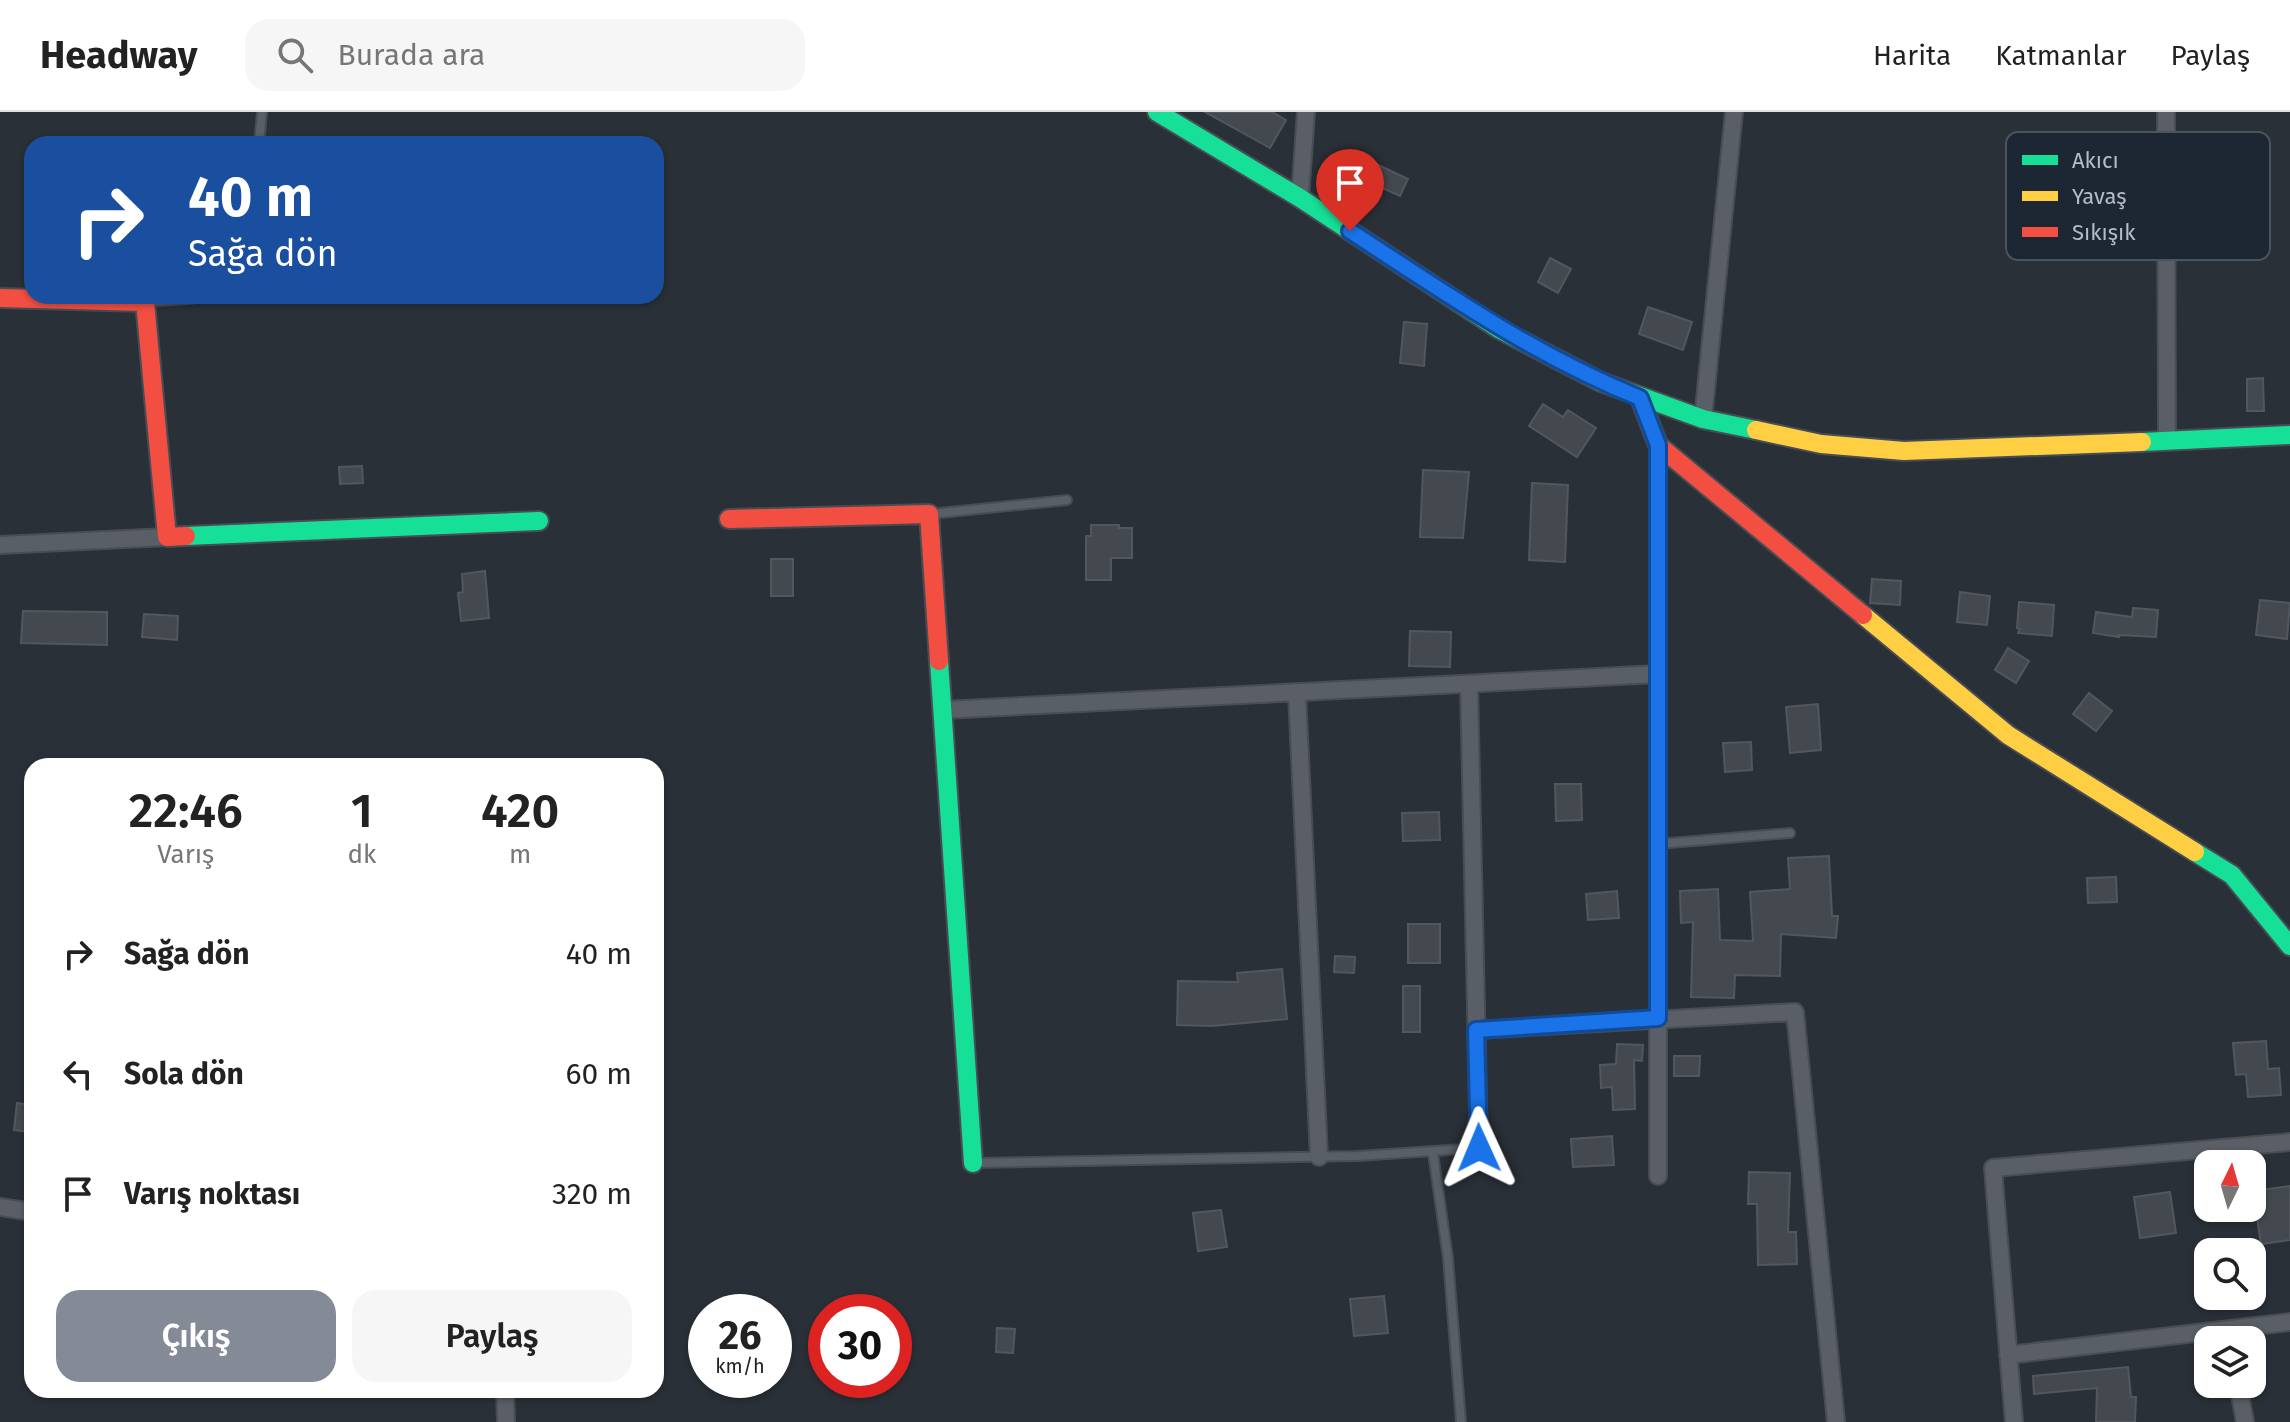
<!DOCTYPE html>
<html lang="tr">
<meta charset="utf-8">
<style>
:root{--surface:#fff;--page:#f6f6f6;--text:#222;--muted:#767676;--line:#e0e0e0;--accent:#848b96}
body{margin:0;font-family:"Fira Sans",sans-serif;background:var(--page);color:var(--text);height:100vh;display:flex;flex-direction:column;font-size:30px;white-space:nowrap}
*{box-sizing:border-box;margin:0}
p{font-size:26px;color:var(--muted)}
.icon{flex:none;width:44px;height:44px;fill:none;stroke:currentColor;stroke-width:2;stroke-linecap:round;stroke-linejoin:round}
.map{position:relative;flex:1;overflow:hidden}
.details{position:absolute;left:24px;top:646px;width:640px;height:640px;display:flex;flex-direction:column;background:var(--surface);border-radius:24px;box-shadow:0 2px 6px #0004}
.details>*{flex:none}
.top-card{position:absolute;left:24px;top:24px;width:640px;height:168px;border-radius:24px;box-shadow:0 2px 6px #0004;background:#1a4fa0;color:#fff;overflow:hidden}
.needle{width:52px;rotate:5deg}
.tools{position:absolute;left:2194px;top:1038px;display:grid;gap:16px}
.tools a{display:grid;place-items:center;width:72px;height:72px;border-radius:16px;background:var(--surface);box-shadow:0 2px 6px #0004;font-size:40px}
.speed{position:absolute;left:688px;top:1182px;display:flex;gap:16px;font-size:40px;font-weight:700;text-align:center}
.speed>*{display:grid;place-content:center;width:104px;height:104px;border-radius:50%;background:var(--surface);box-shadow:0 2px 6px #0004;line-height:1}
.speed small{font-size:20px;font-weight:400}
.speed .limit{border:12px solid #d22;background:#fff;color:#111}
.pin{position:absolute;display:grid;place-items:center;width:68px;height:68px;color:#fff;margin:-82px -34px;border-radius:50% 50% 50% 0;rotate:-45deg;box-shadow:0 0 8px #0007}
.pin .icon{rotate:45deg}
.me{position:absolute;width:88px;margin:-44px;rotate:359deg;stroke-linejoin:round;filter:drop-shadow(0 0 6px #0008)}
.turn{display:flex;align-items:center;gap:28px;height:168px;padding:0 32px;font-size:36px}
.turn .icon{width:104px;height:104px;stroke-width:2.5}
.turn b{display:block;font-size:56px;line-height:68px}
.eta{display:flex;justify-content:space-evenly;align-items:center;height:136px;text-align:center}
.eta b{font-size:48px;font-weight:600;line-height:56px}
.action{display:flex;gap:16px;margin-top:auto;padding:16px 32px}
.action a{flex:1;height:92px;border-radius:24px;background:var(--accent);color:#fff;font-size:32px;font-weight:600;line-height:92px;text-align:center}
.action a+a{background:var(--page);color:var(--text)}
ul{padding:0;list-style:none}
li{display:flex;align-items:center;gap:24px;height:120px;padding:0 32px}
li div{flex:1}
li b{display:block;font-size:30px}
li em{font-style:normal}
header{display:flex;align-items:center;gap:48px;box-sizing:border-box;height:112px;padding:0 40px;background:var(--surface);border-bottom:2px solid var(--line)}
header strong{font-size:38px}
nav{display:flex;gap:44px;margin-inline-start:auto;font-size:28px}
.search{width:560px;height:72px;background:var(--page);display:flex;align-items:center;gap:20px;box-sizing:border-box;padding:0 28px;border-radius:24px;color:var(--muted);font-size:30px}
.map>svg:first-child{display:block}
</style>
<header>
<strong>Headway</strong>
<div class="search"><svg class="icon" aria-label="search" viewBox="0 0 24 24"><circle cx="10" cy="10" r="6"/><path d="M15 15l6 6"/></svg>Burada ara</div>
<nav><a>Harita</a><a>Katmanlar</a><a>Paylaş</a></nav>
</header>
<div class="map">
<svg width="2290" height="1310" viewBox="0 0 2290 1310">
<rect width="100%" height="100%" fill="#2a3038"/>
<path fill="#444950" stroke="#52575f" stroke-width="2" d="M1205 0H1272L1286 8 1270 36Z
M1353 41 1408 67 1400 84 1345 59Z
M1550 146 1571 157 1558 181 1538 170Z
M1648 195 1692 210 1683 238 1639 222Z
M1404 210 1427 212 1424 254 1400 251Z
M2263 266 2264 299H2247V267Z
M1543 292 1563 305 1568 298 1596 316 1577 345 1529 314Z
M362 354 363 371 340 372 339 355Z
M1423 358 1469 360 1463 426 1420 425Z
M1532 371 1568 373 1565 450 1529 448Z
M1091 413H1119V416H1132V446H1111V468H1086V424H1091Z
M771 447H793V484H771Z
M485 459 489 506 461 509 458 481 463 480 462 462Z
M1872 467 1901 469 1900 493 1870 491Z
M1960 480 1990 484 1987 513 1957 510Z
M2260 488 2290 491 2287 527 2256 523Z
M2019 490 2054 493 2052 524 2018 521 2020 517 2017 516Z
M2133 496 2158 498 2156 525 2119 523V525L2093 521 2096 500 2132 505Z
M23 499 107 500V533L21 531Z
M144 502 178 504 177 528 142 525Z
M1410 519 1451 520 1450 555 1409 554Z
M2008 536 2029 549 2016 571 1995 558Z
M2089 581 2112 599 2096 619 2073 602Z
M1818 592 1821 638 1790 641 1786 595Z
M1751 630 1752 658 1725 660 1723 631Z
M1555 672H1581L1582 708 1556 709Z
M1439 700 1440 728 1403 729 1402 701Z
M1829 744 1832 804H1838L1836 826 1781 822 1780 864 1735 863 1734 886 1691 885 1693 810 1681 811 1680 779 1718 777 1720 828 1753 829 1750 780 1790 777 1788 746Z
M2116 765 2117 790 2088 791 2087 766Z
M1617 779 1619 806 1588 808 1586 782Z
M1408 812H1440V851H1408Z
M1335 844 1355 845 1354 861 1334 860Z
M1282 857 1287 907 1212 914 1177 913 1178 869 1238 870 1237 861Z
M1403 874H1420V920H1403Z
M2266 929 2268 957 2279 956 2281 983 2248 985 2246 962 2236 963 2233 931Z
M1617 932 1643 933 1642 949 1634 948 1635 997 1613 998 1612 975 1601 976 1600 953 1616 952Z
M1674 944H1700L1699 964H1674Z
M17 991 32 993V1020L14 1018Z
M1612 1024 1614 1053 1573 1055 1571 1027Z
M1749 1060 1790 1061 1788 1120H1796L1797 1152 1758 1153 1757 1092H1748Z
M2290 1074V1128L2261 1132 2253 1079Z
M2170 1080 2176 1121 2140 1126 2134 1085Z
M1221 1098 1227 1135 1198 1139 1193 1101Z
M1384 1184 1388 1221 1354 1224 1350 1187Z
M997 1216 1015 1217 1013 1241 996 1240Z
M2128 1255 2131 1285H2136L2135 1310H2096L2097 1276 2034 1282 2033 1264Z"/>
<g fill="none" stroke-linecap="round" stroke-linejoin="round">
<g stroke="#484c53" stroke-width="12">
<path id="lane" d="M259 32 262 0
M145 190 224 184
M930 402 1067 388
M1658 732 1790 721
M1433 1041 1448 1146 1461 1310
M974 1051 1358 1044 1479 1036"/>
</g>
<g stroke="#484c53" stroke-width="20">
<path id="street" d="M2166 0 2167 329
M1300 86 1306 0
M1703 307 1734 0
M0 433 167 425
M1469 572 1479 1036
M1297 582 1319 1045
M943 598 1658 562
M1476 918 1795 900 1836 1310
M1658 1064V333
M0 1095 32 1100
M2008 1243 2290 1210
M2238 1272 2245 1310
M505 1278 506 1310
M2014 1310 1993 1056 2290 1030"/>
</g>
<g stroke="#484c53" stroke-width="22">
<path id="fast" d="M1157 0 1300 86 1499 217 1601 270 1703 307 1756 318
M2142 330 2290 323
M186 424 539 409
M939 549 973 1051
M2195 740 2232 763 2290 834"/>
</g>
<g stroke="#484c53" stroke-width="22">
<path id="slow" d="M1756 318 1821 332 1904 339 2142 330
M1863 503 2008 623 2195 740"/>
</g>
<g stroke="#484c53" stroke-width="22">
<path id="jam" d="M0 186 145 190 167 425 186 424
M1640 286 1658 333 1863 503
M729 407 929 402 939 549"/>
</g>
<use href="#lane" stroke="#5a5e66" stroke-width="8"/>
<use href="#street" stroke="#5a5e66" stroke-width="16"/>
<use href="#fast" stroke="#16e098" stroke-width="18"/>
<use href="#slow" stroke="#ffcf43" stroke-width="18"/>
<use href="#jam" stroke="#f24e42" stroke-width="18"/>
</g>
<g fill="none" stroke-linecap="round" stroke-linejoin="round">
<g stroke="#114b97" stroke-width="20">
<path id="route" d="M1350 119C1447 182 1532 242 1640 286L1658 333V906L1476 918 1479 1036"/>
</g>
<use href="#route" stroke="#1a73e8" stroke-width="14"/>
</g>
<rect x="2006" y="20" width="264" height="128" rx="12" fill="#1d2633" stroke="#4a5360" stroke-width="2"/>
<rect x="2022" y="43" width="36" height="10" fill="#16e098"/>
<rect x="2022" y="79" width="36" height="10" fill="#ffcf43"/>
<rect x="2022" y="115" width="36" height="10" fill="#f24e42"/>
<g font-size="22" fill="#b4bcc9">
<text x="2072" y="56">Akıcı</text>
<text x="2072" y="92">Yavaş</text>
<text x="2072" y="128">Sıkışık</text>
</g>
</svg>
<div class="tools">
<a><svg class="needle" viewBox="-14 -14 28 28"><path d="M0-13l5 13h-10z" fill="#e53935"/><path d="M0 13l5-13h-10z" fill="#767676"/></svg></a>
<a><svg class="icon" aria-label="search" viewBox="0 0 24 24"><circle cx="10" cy="10" r="6"/><path d="M15 15l6 6"/></svg></a>
<a><svg class="icon" aria-label="layers" viewBox="0 0 24 24"><path d="M12 4l9 5-9 5-9-5zM3 14l9 5 9-5"/></svg></a>
</div>
<div class="speed"><div>26<small>km/h</small></div><div class="limit">30</div></div>
<div class="pin" style="left:1350px;top:119px;background:#d93025"><svg class="icon" aria-label="arrive" viewBox="0 0 24 24"><path d="M6 21V4h12l-3 4 3 4H6"/></svg></div>
<svg class="me" style="left:1479px;top:1036px" viewBox="-20 -20 40 40"><path d="M0-17L14 15 0 8-14 15z" fill="#1a73e8" stroke="#fff" stroke-width="4"/></svg>
<div class="top-card">
<div class="turn"><svg class="icon" aria-label="right" viewBox="0 0 24 24"><path d="M7 20v-9h11M14 6l5 5-5 5"/></svg><div><b>40 m</b>Sağa dön</div></div>
</div>
<section class="details">
<div class="eta">
<div><b>22:46</b><p>Varış</p></div>
<div><b>1</b><p>dk</p></div>
<div><b>420</b><p>m</p></div>
</div>
<ul>
<li><svg class="icon" aria-label="right" viewBox="0 0 24 24"><path d="M7 20v-9h11M14 6l5 5-5 5"/></svg><div><b>Sağa dön</b></div><em>40 m</em></li>
<li><svg class="icon" aria-label="left" viewBox="0 0 24 24"><path d="M17 20v-9H6M10 6l-5 5 5 5"/></svg><div><b>Sola dön</b></div><em>60 m</em></li>
<li><svg class="icon" aria-label="arrive" viewBox="0 0 24 24"><path d="M6 21V4h12l-3 4 3 4H6"/></svg><div><b>Varış noktası</b></div><em>320 m</em></li>
</ul>
<div class="action"><a>Çıkış</a><a>Paylaş</a></div>
</section>
</div>
